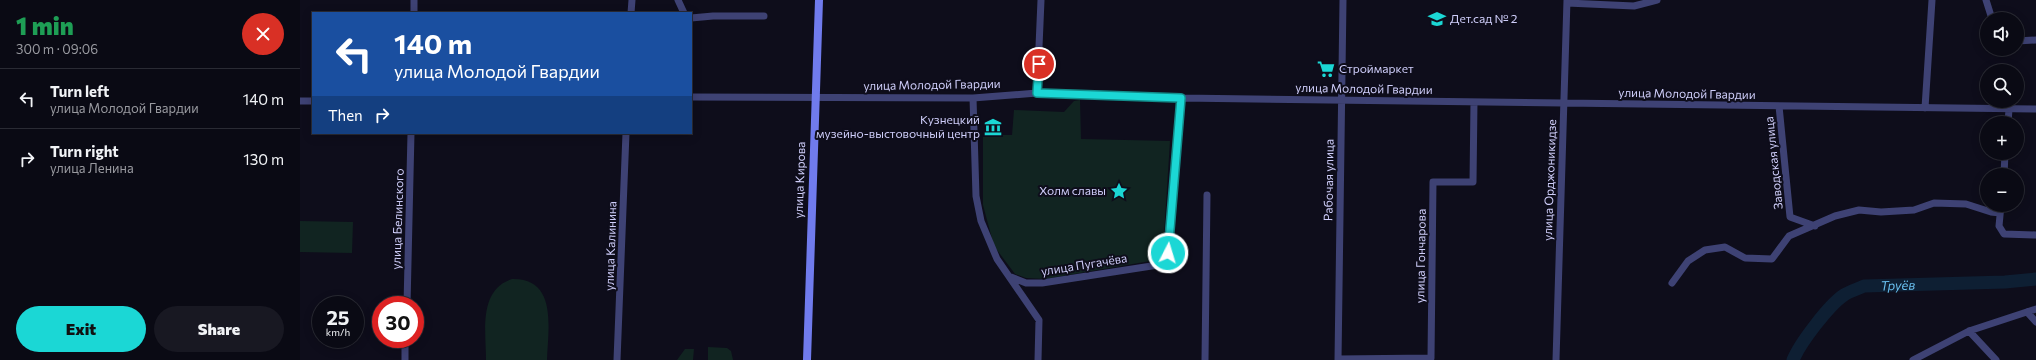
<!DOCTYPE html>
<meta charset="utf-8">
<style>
:root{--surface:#0a0a14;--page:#181822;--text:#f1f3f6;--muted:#999aa0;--line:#2a2b34;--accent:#1bd7d5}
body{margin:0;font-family:Commissioner,sans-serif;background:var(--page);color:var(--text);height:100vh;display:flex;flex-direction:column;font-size:15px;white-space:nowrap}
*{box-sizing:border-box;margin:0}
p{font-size:13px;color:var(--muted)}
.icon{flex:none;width:22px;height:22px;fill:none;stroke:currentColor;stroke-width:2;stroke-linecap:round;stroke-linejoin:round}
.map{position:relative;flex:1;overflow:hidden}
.panel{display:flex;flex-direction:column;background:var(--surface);width:300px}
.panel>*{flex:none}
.guide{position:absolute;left:12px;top:12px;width:380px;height:122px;border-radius:0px;box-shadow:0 2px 10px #0003,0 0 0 1px var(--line);background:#1a4fa0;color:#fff;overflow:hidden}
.buttons{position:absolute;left:1680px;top:12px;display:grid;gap:8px}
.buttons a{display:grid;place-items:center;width:44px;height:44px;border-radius:50%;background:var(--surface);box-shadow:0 2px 10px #0003,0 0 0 1px var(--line);font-size:20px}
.speed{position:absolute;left:12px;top:296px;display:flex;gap:8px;font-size:20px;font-weight:700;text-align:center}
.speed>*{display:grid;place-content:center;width:52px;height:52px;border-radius:50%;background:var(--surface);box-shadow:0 2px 10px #0003,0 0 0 1px var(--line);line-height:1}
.speed small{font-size:10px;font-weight:400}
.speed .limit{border:6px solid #d22;background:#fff;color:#111}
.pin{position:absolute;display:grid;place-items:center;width:34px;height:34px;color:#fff;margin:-17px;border:2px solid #fff;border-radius:50%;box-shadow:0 1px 4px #0007}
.me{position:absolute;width:44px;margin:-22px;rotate:5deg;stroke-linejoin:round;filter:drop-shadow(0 0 3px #0008)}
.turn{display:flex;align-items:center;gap:14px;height:84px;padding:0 16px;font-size:18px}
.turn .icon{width:52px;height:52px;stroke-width:2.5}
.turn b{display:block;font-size:28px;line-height:34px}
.then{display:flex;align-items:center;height:38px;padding:0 16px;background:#0003;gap:8px;font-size:15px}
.round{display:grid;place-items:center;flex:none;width:42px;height:42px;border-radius:21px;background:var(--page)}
.head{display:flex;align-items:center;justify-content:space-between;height:68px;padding:0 16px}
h1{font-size:24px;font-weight:800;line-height:30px;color:#1e9e55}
.action{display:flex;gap:8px;margin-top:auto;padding:8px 16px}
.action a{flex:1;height:46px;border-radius:24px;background:var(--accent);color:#111;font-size:16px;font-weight:800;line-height:46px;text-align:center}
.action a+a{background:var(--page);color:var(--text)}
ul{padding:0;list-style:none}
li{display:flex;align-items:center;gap:12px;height:60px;padding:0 16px;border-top:1px solid var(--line)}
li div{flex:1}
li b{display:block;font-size:15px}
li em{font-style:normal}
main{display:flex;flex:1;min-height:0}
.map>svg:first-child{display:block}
</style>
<main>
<section class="panel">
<div class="head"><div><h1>1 min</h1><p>300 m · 09:06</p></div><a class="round" style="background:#d93025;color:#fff"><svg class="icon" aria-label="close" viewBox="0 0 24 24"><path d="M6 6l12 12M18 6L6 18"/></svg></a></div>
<ul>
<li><svg class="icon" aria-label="left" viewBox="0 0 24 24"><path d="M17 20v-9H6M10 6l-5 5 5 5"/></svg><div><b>Turn left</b><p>улица Молодой Гвардии</p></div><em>140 m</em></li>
<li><svg class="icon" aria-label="right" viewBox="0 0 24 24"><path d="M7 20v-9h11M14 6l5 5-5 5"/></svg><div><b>Turn right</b><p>улица Ленина</p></div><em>130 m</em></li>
</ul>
<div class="action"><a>Exit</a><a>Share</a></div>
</section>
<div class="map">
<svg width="1736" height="360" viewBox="0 0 1736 360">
<rect width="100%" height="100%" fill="#0e0d1b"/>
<path fill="#112421" d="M780 100 781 139 870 141 863 251 856 260 745 279 726 278 715 274 694 246 683 205V135H712L714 110 764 112 774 101Z
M0 221 53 222 52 253 0 252Z
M212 279C258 278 248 329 247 360H186C186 332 178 290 212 279Z
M408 347 427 348 431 351 433 360H408Z
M385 349H394L393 360H377Z"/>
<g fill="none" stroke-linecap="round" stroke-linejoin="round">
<path stroke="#0e1f33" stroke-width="13" id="s1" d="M1493 360C1500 343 1529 305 1544 295 1550 291 1558 289 1564 286L1705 282 1736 279"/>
<path stroke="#3e4274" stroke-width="7" d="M378 0 384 13
M1686 0 1692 19
M1267 3 1334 6 1357 0
M114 13V0
M331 13 332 0
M391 18 413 16H464
M1717 41 1736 40
M737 93 741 0
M391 97 673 98 737 93 881 98 1736 109
M673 98 676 196 681 221 697 259 739 320 738 360
M0 101H13
M1479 106 1490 217 1515 226
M1625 108 1632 0
M1708 123 1709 109
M1704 175 1705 153
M1701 205 1699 226 1704 234 1736 235
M711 277 726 283H742L858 265 868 253 881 98
M1372 283 1388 261 1405 250 1425 247 1445 258 1472 259 1489 236 1535 216 1559 210 1581 212 1614 210 1634 203 1666 204 1691 212 1700 213
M107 305 111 133
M1727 312 1736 322
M1669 331 1696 360
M1038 359 1131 358 1133 182H1173L1174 102
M105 360V339
M317 360 326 133
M905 360 907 195
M1038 360 1043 0
M1256 360 1267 0
M1613 360 1669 331 1736 309"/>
<path stroke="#707bed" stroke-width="8" d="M507 360 519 0"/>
</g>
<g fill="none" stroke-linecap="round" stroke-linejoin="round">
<g stroke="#128c8a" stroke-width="10">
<path id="route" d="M739 64 737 93 881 98 868 253"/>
</g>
<use href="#route" stroke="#1bd7d5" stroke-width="7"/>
</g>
<defs>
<g id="school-bare" transform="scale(1.38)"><path d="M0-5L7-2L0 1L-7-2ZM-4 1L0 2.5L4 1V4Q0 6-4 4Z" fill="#1bd7d5" stroke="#0e0d1b" stroke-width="2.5" paint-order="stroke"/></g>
<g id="supermarket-bare" transform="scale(1.38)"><path d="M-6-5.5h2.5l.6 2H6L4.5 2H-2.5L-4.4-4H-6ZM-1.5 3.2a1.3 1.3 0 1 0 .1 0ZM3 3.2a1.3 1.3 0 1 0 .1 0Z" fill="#1bd7d5" stroke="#0e0d1b" stroke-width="2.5" paint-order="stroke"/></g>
<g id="museum-bare" transform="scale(1.38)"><path d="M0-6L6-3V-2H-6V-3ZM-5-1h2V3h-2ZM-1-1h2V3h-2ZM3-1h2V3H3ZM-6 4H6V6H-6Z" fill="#1bd7d5" stroke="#0e0d1b" stroke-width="2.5" paint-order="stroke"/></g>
<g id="sight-bare" transform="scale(1.38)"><path d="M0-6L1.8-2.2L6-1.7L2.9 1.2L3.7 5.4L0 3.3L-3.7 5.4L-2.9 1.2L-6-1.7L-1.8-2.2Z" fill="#1bd7d5" stroke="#0e0d1b" stroke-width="2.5" paint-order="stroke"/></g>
</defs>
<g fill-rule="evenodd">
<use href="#school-bare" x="1137" y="19"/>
<use href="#supermarket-bare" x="1026" y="69"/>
<use href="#museum-bare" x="693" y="127"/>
<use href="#sight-bare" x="819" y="191"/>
</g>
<g text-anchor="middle" stroke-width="4" stroke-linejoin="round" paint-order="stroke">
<g font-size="12" fill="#cecdf9" stroke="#0e0d1b" text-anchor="start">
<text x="1150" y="23">Дет.сад № 2</text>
<text x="1039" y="73">Строймаркет</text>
<text x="680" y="124" text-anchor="end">Кузнецкий<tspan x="680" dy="14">музейно-выстовочный центр</tspan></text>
<text x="806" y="195" text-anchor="end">Холм славы</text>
</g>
<g font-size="12" fill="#cecdf9" stroke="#0e0d1b">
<text transform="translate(632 85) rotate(-1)" y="4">улица Молодой Гвардии</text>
<text transform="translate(1064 89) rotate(1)" y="4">улица Молодой Гвардии</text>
<text transform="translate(1387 94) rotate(1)" y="4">улица Молодой Гвардии</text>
<text transform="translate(1474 163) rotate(-96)" y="4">Заводская улица</text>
<text transform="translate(500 180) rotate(-88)" y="4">улица Кирова</text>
<text transform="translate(1029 180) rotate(-89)" y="4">Рабочая улица</text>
<text transform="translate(1250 180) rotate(-88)" y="4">улица Орджоникидзе</text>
<text transform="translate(98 219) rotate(-88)" y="4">улица Белинского</text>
<text transform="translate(311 246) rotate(-88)" y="4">улица Калинина</text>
<text transform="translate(1121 256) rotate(-89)" y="4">улица Гончарова</text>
<text transform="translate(784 265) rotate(-9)" y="4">улица Пугачёва</text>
</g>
<g font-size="13" font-style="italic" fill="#68bdec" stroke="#0e0d1b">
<text dy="5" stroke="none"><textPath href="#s1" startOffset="139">Труёв</textPath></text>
</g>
</g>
</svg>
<div class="buttons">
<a><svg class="icon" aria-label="sound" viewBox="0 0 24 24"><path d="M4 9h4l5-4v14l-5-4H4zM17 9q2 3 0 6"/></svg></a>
<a><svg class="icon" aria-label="search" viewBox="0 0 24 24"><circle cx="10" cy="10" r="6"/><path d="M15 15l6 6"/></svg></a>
<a>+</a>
<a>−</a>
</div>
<div class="speed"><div>25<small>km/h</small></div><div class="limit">30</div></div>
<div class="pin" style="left:739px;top:64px;background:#d93025"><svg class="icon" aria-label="arrive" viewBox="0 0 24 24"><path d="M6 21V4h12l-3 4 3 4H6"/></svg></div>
<svg class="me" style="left:868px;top:253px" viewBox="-20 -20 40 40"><circle r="17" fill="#1bd7d5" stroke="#fff" stroke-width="3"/><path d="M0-11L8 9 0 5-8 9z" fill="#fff"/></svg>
<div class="guide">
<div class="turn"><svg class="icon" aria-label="left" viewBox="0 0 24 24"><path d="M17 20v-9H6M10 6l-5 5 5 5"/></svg><div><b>140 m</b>улица Молодой Гвардии</div></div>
<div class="then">Then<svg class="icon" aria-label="right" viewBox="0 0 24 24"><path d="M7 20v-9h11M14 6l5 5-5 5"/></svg></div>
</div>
</div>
</main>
